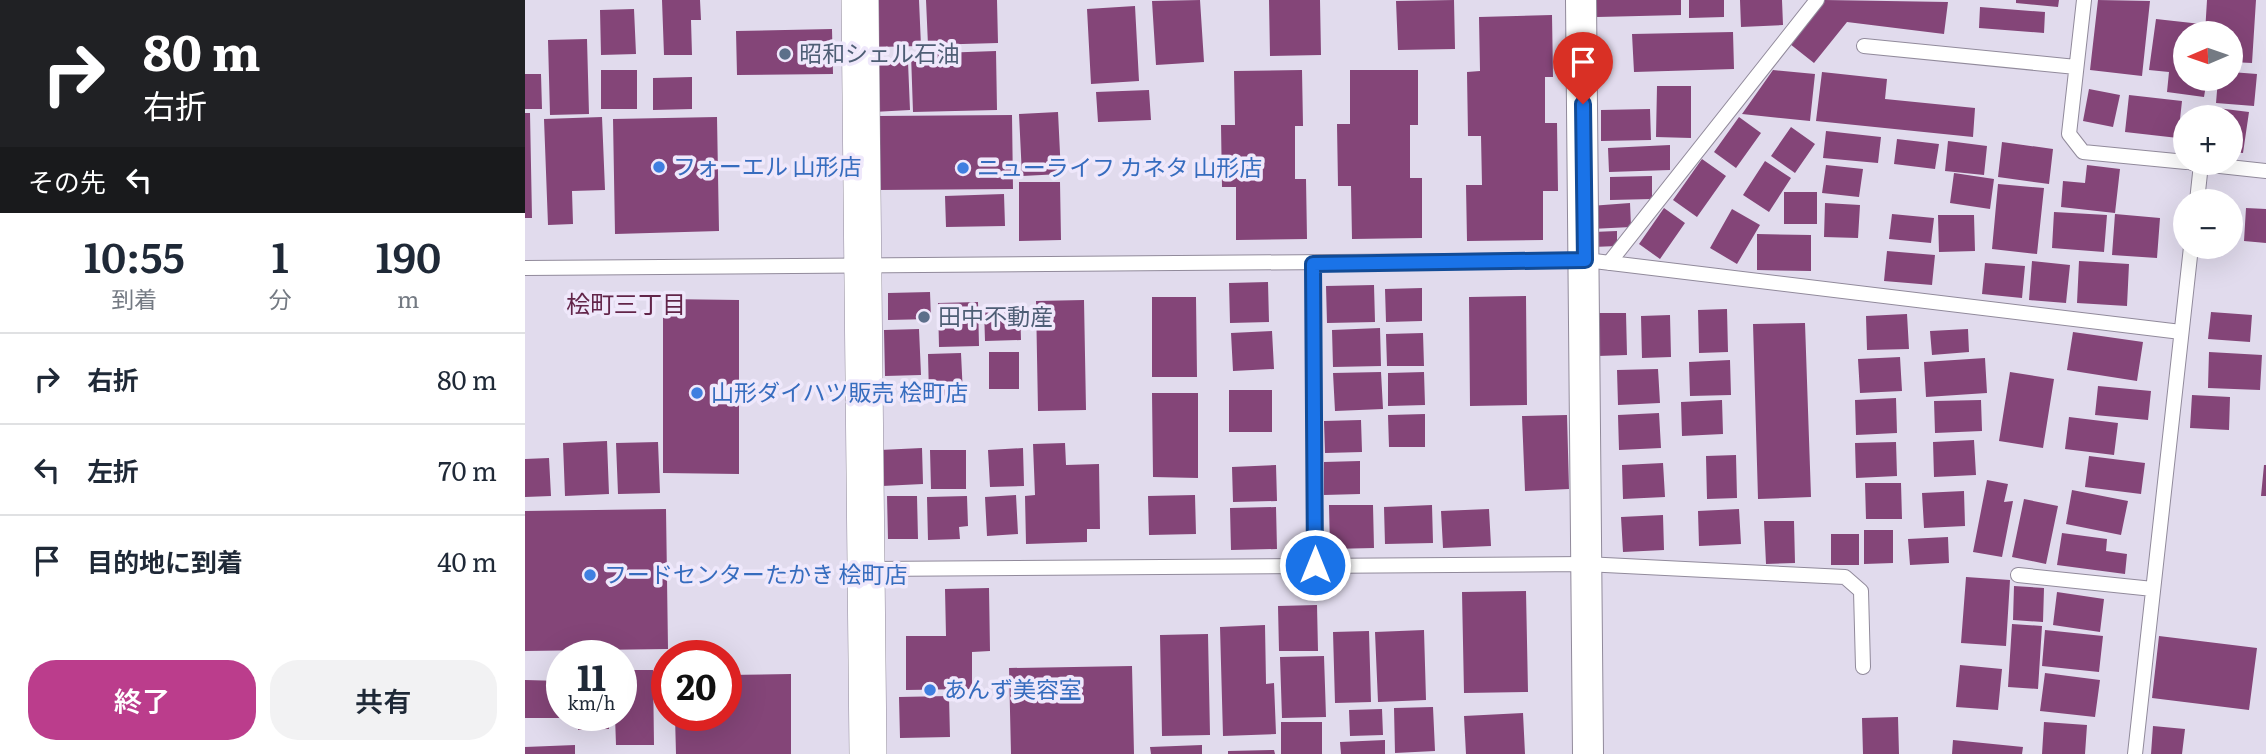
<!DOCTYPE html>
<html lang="ja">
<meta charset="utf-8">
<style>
:root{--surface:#fff;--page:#f2f2f3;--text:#1f2937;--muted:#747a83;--line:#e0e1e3;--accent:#bb3d8c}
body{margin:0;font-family:Literata,"Noto Sans JP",serif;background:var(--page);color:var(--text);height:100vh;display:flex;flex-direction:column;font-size:26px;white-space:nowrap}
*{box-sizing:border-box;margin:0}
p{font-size:23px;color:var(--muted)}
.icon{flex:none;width:38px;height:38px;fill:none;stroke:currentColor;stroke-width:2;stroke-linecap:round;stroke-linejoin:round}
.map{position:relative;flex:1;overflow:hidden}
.details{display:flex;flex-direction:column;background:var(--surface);width:525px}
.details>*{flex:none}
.guide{background:#202124;color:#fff;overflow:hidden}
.needle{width:46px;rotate:268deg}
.fabs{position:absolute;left:1648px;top:21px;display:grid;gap:14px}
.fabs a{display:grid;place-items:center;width:70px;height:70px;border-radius:50%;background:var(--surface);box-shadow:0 7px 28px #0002;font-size:35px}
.speed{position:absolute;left:21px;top:640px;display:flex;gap:14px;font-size:35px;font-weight:700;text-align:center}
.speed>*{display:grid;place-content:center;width:91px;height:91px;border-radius:50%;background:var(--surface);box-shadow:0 7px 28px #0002;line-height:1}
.speed small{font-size:18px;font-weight:400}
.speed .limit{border:10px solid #d22;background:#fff;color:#111}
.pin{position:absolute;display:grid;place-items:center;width:60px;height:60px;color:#fff;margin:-72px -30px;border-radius:50% 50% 50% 0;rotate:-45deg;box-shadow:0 0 7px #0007}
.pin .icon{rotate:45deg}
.me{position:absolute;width:77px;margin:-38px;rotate:0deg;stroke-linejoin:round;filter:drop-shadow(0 0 5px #0008)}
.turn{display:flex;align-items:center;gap:24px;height:147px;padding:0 28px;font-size:32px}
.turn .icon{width:91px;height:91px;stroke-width:2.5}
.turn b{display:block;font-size:49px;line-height:60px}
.then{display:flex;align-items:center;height:66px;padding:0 28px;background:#0003;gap:14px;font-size:26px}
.eta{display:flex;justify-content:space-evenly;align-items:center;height:119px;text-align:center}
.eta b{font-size:42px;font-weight:600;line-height:49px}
.primary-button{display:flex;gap:14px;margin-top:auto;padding:14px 28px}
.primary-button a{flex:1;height:80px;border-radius:28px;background:var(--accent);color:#fff;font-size:28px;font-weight:600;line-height:80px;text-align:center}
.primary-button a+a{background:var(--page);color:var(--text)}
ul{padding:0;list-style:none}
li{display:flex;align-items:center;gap:21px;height:91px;padding:0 28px;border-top:2px solid var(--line)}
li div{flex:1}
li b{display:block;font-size:26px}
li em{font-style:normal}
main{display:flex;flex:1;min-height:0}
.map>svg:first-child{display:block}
</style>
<main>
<section class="details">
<div class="guide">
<div class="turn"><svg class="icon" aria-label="right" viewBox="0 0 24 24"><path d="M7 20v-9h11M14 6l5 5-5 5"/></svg><div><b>80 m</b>右折</div></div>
<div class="then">その先<svg class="icon" aria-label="left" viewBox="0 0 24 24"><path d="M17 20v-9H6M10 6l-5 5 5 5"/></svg></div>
</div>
<div class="eta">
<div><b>10:55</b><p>到着</p></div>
<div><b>1</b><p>分</p></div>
<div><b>190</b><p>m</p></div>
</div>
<ul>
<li><svg class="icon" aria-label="right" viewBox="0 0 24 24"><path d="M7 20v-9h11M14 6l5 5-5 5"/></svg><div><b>右折</b></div><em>80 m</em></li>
<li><svg class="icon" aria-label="left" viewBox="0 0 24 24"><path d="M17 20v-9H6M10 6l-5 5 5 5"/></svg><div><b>左折</b></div><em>70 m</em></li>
<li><svg class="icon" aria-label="arrive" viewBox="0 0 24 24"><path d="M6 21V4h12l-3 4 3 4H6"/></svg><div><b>目的地に到着</b></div><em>40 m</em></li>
</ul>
<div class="primary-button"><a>終了</a><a>共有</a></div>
</section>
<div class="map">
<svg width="1741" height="754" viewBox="0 0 1741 754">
<rect width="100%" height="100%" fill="#e1dbed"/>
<path fill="#844578" d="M137 0H175L176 20H166L167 55H139Z
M350 0H394L396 46 351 47Z
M401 0H472L473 43 403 45Z
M675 0 679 62 631 65 627 1Z
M744 0H795L796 55 745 56Z
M929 0 930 49 873 50 871 1Z
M1071 0H1156V15L1072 17Z
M1164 0H1199V17L1164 18Z
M1215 0H1257L1258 25 1216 27Z
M1300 0 1423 2 1419 34 1322 22 1289 63 1265 44Z
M1491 0H1534L1533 7 1491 3Z
M1573 0 1625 1 1617 76 1565 70Z
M1682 0H1731L1727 63 1706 62V33H1680Z
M610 6 614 81 566 84 562 9Z
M1455 7 1520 12 1519 33 1454 28Z
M109 9 111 54 76 55 75 10Z
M1027 15 1028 77H1020V123H1032L1033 191H1018V240L942 241 941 185H957L956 136H943L942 72 955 71 954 17Z
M1631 19 1676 24 1674 33H1661V79H1682L1679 97 1642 92 1644 72 1624 70Z
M307 29 308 74 212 75 211 31Z
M1208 32 1209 69 1109 72 1107 34Z
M62 39 64 114 25 115 23 40Z
M471 51 472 110 388 112 386 54Z
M383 62 385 110 348 112 346 63Z
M76 70H112V109H76Z
M777 70 778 126H770V179H781L782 239 711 240V187H697L696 125H710L709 71Z
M825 70H893V125H885V178H897V238L827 239 826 186H813L812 124H825Z
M1248 70 1290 74 1285 121 1217 114Z
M1297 72 1362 79 1360 99 1450 108 1448 137 1291 121Z
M1706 72 1732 74 1729 106 1691 103 1693 79H1706Z
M0 74H16L17 109H0Z
M167 77V109L128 110V78Z
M1132 86H1166V138L1131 137Z
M1564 89 1595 95 1588 127 1558 121Z
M624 90 626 120 573 122 571 92Z
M1604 95 1657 101 1653 138 1600 132Z
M1692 108 1724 112 1718 153 1706 152V117H1691Z
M1125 109 1126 140 1076 141V110Z
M533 112 536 174 497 176 494 114Z
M0 113H5L7 218H0Z
M487 115 488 189 352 190V116Z
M77 117 80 190 47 191 48 224 23 225 19 119Z
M192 117 194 231 90 234 88 119Z
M1214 117 1236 133 1211 168 1189 152Z
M1266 127 1290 144 1270 173 1246 156Z
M1301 131 1356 137 1353 163 1298 158Z
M1372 139 1414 144 1410 169 1369 164Z
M1423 141 1462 146 1459 175 1420 171Z
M1477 142 1528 149 1524 184 1473 177Z
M1145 145V170L1084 172 1083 148Z
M1177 159 1201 176 1172 217 1148 200Z
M1240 161 1266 178 1244 212 1218 195Z
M1301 165 1338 169 1334 197 1297 193Z
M1562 165 1595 169 1590 213 1536 207 1538 181 1560 183Z
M1429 173 1469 179 1465 209 1425 203Z
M1127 176V199L1085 200V177Z
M494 182H535L536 240 494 241Z
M1473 184 1519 188 1512 254 1467 249Z
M1259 192H1292V224H1259Z
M479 194 480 226 421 227 420 196Z
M1105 203 1106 227 1066 229 1065 206Z
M1300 203 1335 205 1333 238 1299 237Z
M1139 208 1160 223 1135 259 1114 244Z
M1721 208 1741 209V243L1719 241Z
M1207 209 1235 225 1212 264 1185 248Z
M1529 212 1582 215 1579 252 1527 248Z
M1367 214 1409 218 1406 243 1364 239Z
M1590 214 1635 218 1632 258 1587 255Z
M1413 215H1449L1450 251 1414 252Z
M1092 231V246L1068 247V232Z
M1232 234 1286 235V271L1232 270Z
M1362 251 1410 255 1407 285 1359 281Z
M1507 261 1545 265 1541 303 1504 300Z
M1554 261 1604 264 1602 306 1552 303Z
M1460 263 1500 266 1497 298 1457 294Z
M743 282 744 322 705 323 704 283Z
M849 285 850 322 802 323 801 286Z
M897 288V321L861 322 860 289Z
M405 292 406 319 363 320V293Z
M1001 296 1002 405 945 406 944 297Z
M627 297H671L672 377H627Z
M138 299 214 300V474L138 473Z
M559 300 561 410 513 411 511 301Z
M453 302 454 346 414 347 413 303Z
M495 307 496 340 460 341 459 308Z
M1202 309 1203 352 1174 353 1173 310Z
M1686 312 1727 315 1725 342 1683 339Z
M1072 313H1101L1102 355 1073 356Z
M1382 314 1384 349 1342 350 1341 316Z
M1145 315 1146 357 1117 358 1116 316Z
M1280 323 1286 497 1233 499 1228 324Z
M855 328 856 366 808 367 807 330Z
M394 329 396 375 360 376 359 330Z
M1443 329 1444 352 1407 355 1405 331Z
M747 331 749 369 708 371 706 333Z
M1548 332 1618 342 1612 381 1542 370Z
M898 333 899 366H862L861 334Z
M464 352H494V389H464Z
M1684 352 1737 355 1735 390 1683 388Z
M436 353 438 395 404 396 403 354Z
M1375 357 1377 391 1335 393 1333 359Z
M1460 358 1462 393 1401 397 1399 362Z
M1205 360 1206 395 1165 396 1164 362Z
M1133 369 1135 403 1093 405 1092 370Z
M856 372 858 409 810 411 808 373Z
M899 372 900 405 863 406V373Z
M1485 372 1529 379 1518 448 1474 441Z
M1573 386 1626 391 1623 420 1570 415Z
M704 390H747V432H704Z
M627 393H673V478L628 477Z
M1667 395 1705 397 1704 430 1665 428Z
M1371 398 1372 433 1331 435 1330 400Z
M1197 400 1198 434 1157 436 1156 402Z
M1456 400 1457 431 1410 433 1409 401Z
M1134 413 1136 448 1094 450 1093 415Z
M900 414V447H864L863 415Z
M1042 415 1044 489 1000 491 997 416Z
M1544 417 1593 423 1589 455 1540 449Z
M836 420 837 452 800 453 799 421Z
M1449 440 1451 475 1409 477 1408 442Z
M82 441 84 494 40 496 38 443Z
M133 442 135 493 93 494 91 443Z
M1371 442 1372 476 1331 478 1330 443Z
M540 443 541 465 574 464 575 529H562V542L501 544 500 496 510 495 508 444Z
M397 448 398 484 357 486 355 450Z
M498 448 499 486 465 487 463 450Z
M405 450H441V489H406Z
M1211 455 1212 498 1182 499 1181 456Z
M1564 456 1620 463 1616 494 1560 487Z
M24 458 26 496 0 497V459Z
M835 461V494L799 495V462Z
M1138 463 1140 497 1098 499 1097 465Z
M751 465 752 501 708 502 707 467Z
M1739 465H1741V496H1736Z
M1462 480 1483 484 1479 502 1488 501 1477 557 1448 552Z
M1340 483H1376L1377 519H1341Z
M1547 490 1603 501 1596 535 1541 524Z
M1439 491 1440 526 1399 528 1397 493Z
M491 495 493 534 462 536 460 497Z
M670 495 671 534 624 535 623 496Z
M362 496H392L393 539H363Z
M442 496 443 526 434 527 435 539 403 540 402 497Z
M1499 499 1533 506 1521 564 1487 557Z
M804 505H848L849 548 805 549Z
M907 505 908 543 860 544 859 507Z
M751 507 752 549 706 550 705 508Z
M141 509 143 649 0 651V511Z
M964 509 966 546 918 548 916 511Z
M1214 509 1216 544 1174 546 1173 511Z
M1138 515 1139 550 1098 552 1096 517Z
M1239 521H1269L1270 563 1241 564Z
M1339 530H1368V563L1339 564Z
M1537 533 1582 539 1581 551 1602 554 1600 574 1532 565Z
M1306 534H1334V565H1306Z
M1423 537 1424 563 1385 565 1383 539Z
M1441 577 1485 580 1481 646 1436 643Z
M1489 586 1519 588 1518 622 1488 620Z
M464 588 465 651 447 652V689L381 690V636H421L420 589Z
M1001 591 1003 692 939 693 937 592Z
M1532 592 1579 599 1575 632 1528 625Z
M792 605 793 651H754L753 606Z
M1487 624 1517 626 1513 689 1483 687Z
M740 625 741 684 749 683 751 734 698 736 695 627Z
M899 630 901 700 853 702 850 632Z
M1520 630 1578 636 1574 672 1517 666Z
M844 631 846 702 810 703 808 632Z
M683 634 685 735 637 736 635 635Z
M1634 636 1732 648 1724 710 1627 698Z
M799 656 801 717 757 718 755 657Z
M1435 665 1477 669 1473 710 1431 707Z
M607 666 609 754H486L484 668Z
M96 670H128L129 745H91L90 716H96Z
M1520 673 1575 680 1570 717 1515 711Z
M266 674V754H151L150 716H201V675Z
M0 680 37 681 39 718H0Z
M424 696 425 737 375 738 374 697Z
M908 707 910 751 870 753 869 708Z
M857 709 858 735 825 736 824 710Z
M998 713 1000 754H941L939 716Z
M53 716H84V729L53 730Z
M1373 717 1374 754H1338L1337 718Z
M756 722H797V754H756Z
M1519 722 1562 725 1560 754H1517Z
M1628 726 1660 729 1657 754H1626Z
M860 740V754H816L815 742Z
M1428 740 1498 747 1497 754H1427Z
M50 745V754H0V747Z
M677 745V754H626L625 747Z
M749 750 750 754H703V751Z"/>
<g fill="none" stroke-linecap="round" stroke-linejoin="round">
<g stroke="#918a9b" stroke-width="16">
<path id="service" d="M1559 0 1544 134 1558 152 1661 162
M1339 46 1551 67
M1667 163 1741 171
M1672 201 1676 164
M1084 263 1292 0
M788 264 790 565
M0 268 1061 260 1656 332
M343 569 1060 564 1320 577 1336 591 1338 667
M1493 575 1628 589
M1610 754 1666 247"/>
</g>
<g stroke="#918a9b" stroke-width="32">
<path id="minor" d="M1056 0 1063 754"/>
</g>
<g stroke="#918a9b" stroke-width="38">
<path id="tertiary" d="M335 0 343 754"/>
</g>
<use href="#service" stroke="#fff" stroke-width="14"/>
<use href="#minor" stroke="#fff" stroke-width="30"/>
<use href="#tertiary" stroke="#fff" stroke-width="37"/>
</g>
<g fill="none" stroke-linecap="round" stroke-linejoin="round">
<g stroke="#114b97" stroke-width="18">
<path id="route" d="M790 565 788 264 1060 260 1058 104"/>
</g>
<use href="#route" stroke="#1a73e8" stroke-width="12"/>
</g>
<g fill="#5c6f8a" stroke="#efe8fb" stroke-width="2.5">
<circle cx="260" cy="54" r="7"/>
<circle cx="399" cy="317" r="7"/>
</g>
<g fill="#3f7fe0" stroke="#efe8fb" stroke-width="2.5">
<circle cx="134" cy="167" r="7"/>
<circle cx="438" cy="168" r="7"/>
<circle cx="172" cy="393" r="7"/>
<circle cx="65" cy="575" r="7"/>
<circle cx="405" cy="690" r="7"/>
</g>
<g text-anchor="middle" stroke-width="7" stroke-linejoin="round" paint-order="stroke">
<g font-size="23" fill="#4e5e75" stroke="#efe8fb" text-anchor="start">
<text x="274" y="62">昭和シェル石油</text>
<text x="413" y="325">田中不動産</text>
</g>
<g font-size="23" fill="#366cbe" stroke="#efe8fb" text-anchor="start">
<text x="148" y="175">フォーエル 山形店</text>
<text x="452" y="176">ニューライフ カネタ 山形店</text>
<text x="186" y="401">山形ダイハツ販売 桧町店</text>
<text x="79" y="583">フードセンターたかき 桧町店</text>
<text x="419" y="698">あんず美容室</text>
</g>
<g font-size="24" fill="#622449" stroke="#efe8fb">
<text x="101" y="313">桧町三丁目</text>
</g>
</g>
</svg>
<div class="fabs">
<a><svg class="needle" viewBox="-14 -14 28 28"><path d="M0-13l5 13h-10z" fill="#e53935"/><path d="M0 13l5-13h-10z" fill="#747a83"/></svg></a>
<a>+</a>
<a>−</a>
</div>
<div class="speed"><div>11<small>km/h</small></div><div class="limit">20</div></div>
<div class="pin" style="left:1058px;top:104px;background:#d93025"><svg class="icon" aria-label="arrive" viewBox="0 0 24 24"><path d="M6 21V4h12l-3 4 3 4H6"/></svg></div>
<svg class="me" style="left:790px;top:565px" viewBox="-20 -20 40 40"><circle r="17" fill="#1a73e8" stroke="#fff" stroke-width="3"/><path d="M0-11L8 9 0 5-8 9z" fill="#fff"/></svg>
</div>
</main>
